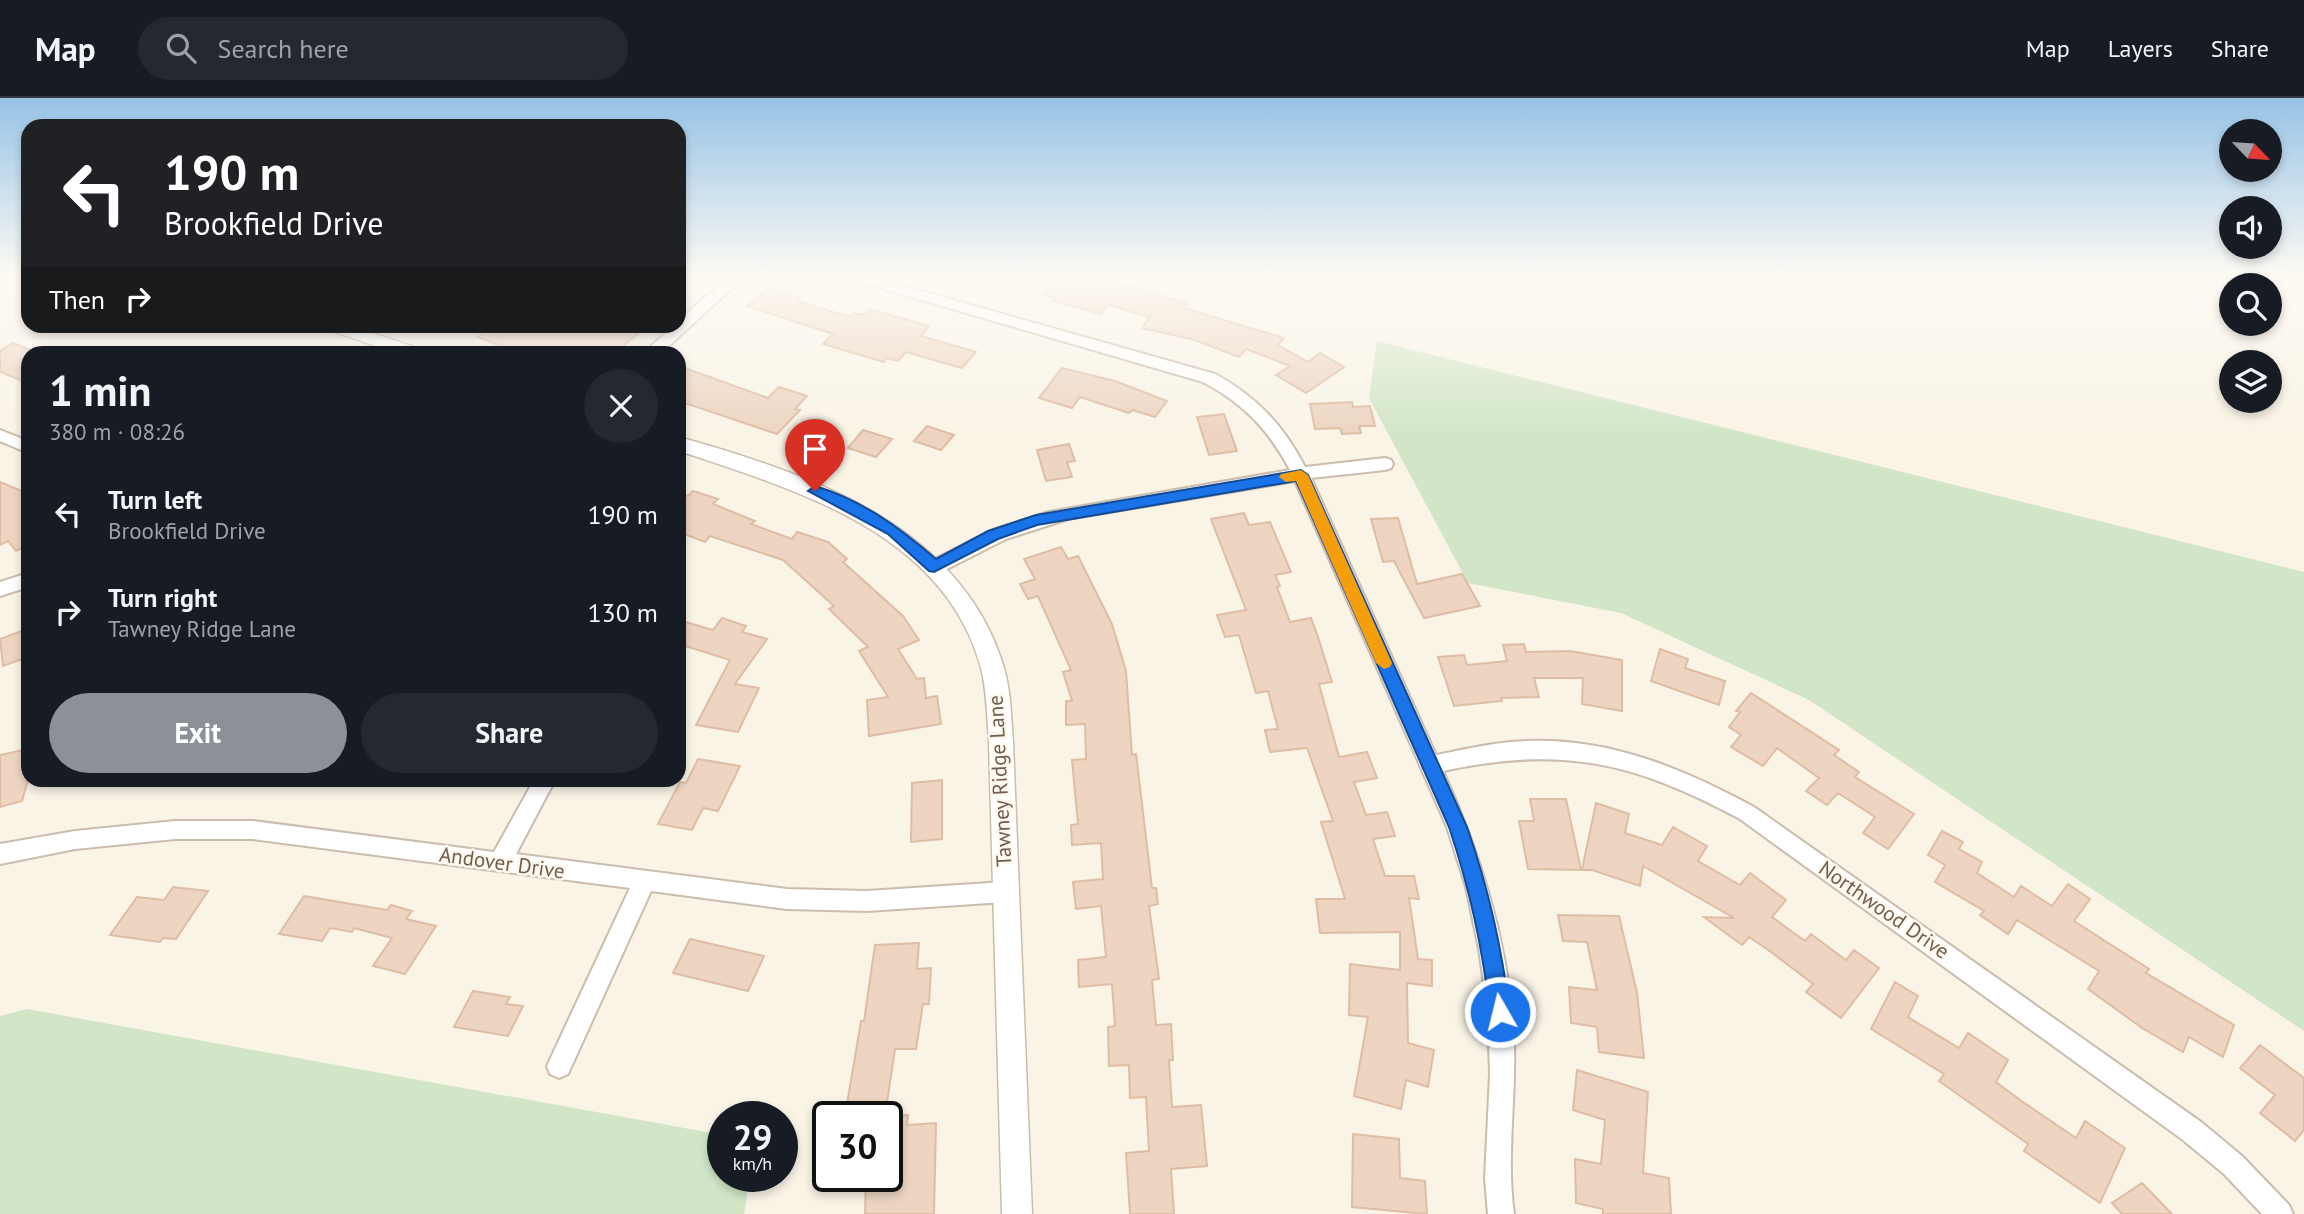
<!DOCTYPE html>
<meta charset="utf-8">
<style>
:root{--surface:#171b24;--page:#242831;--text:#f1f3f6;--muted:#9ea1a6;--line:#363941;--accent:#8c9099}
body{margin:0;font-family:"PT Sans",sans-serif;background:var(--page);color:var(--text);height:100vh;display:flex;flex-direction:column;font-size:26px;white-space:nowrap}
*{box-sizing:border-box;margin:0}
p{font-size:23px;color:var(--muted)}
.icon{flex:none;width:38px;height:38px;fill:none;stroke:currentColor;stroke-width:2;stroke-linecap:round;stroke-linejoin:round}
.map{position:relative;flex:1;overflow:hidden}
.drawer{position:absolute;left:21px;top:248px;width:665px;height:441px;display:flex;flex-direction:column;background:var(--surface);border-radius:21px;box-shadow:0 4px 10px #0003}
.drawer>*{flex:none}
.guide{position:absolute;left:21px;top:21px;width:665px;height:214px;border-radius:21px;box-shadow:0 4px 10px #0003;background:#202124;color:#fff;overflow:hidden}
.needle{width:46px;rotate:115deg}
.controls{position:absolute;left:2219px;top:21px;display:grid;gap:14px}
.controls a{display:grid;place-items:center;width:63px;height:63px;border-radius:50%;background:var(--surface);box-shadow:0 4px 10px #0003;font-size:35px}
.speed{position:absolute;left:707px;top:1003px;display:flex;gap:14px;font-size:35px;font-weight:700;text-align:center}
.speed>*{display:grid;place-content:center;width:91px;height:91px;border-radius:50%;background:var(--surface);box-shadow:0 4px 10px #0003;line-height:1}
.speed small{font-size:18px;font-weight:400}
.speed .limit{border:4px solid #111;border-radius:10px;background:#fff;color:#111}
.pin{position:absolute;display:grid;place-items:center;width:60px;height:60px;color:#fff;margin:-72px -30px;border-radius:50% 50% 50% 0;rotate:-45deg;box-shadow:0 0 7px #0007}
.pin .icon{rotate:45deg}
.me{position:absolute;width:77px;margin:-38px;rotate:352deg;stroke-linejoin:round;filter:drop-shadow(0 0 5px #0008)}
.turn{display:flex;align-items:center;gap:24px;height:147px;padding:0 28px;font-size:32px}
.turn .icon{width:91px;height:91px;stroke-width:2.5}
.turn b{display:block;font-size:49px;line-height:60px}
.then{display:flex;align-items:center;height:66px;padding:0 28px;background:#0003;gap:14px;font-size:26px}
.round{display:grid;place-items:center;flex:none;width:74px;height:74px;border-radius:37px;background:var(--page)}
.head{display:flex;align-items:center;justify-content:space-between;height:119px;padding:0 28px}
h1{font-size:42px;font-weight:700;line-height:52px}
.primary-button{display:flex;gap:14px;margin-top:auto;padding:14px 28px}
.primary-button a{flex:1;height:80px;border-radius:42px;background:var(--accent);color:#fff;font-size:28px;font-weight:700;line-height:80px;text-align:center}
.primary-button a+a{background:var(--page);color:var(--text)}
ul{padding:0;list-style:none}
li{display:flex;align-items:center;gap:21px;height:98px;padding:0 28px}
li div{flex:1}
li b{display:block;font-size:26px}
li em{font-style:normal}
header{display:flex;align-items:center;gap:42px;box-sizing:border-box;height:98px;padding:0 35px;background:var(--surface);border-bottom:2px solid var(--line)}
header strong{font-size:33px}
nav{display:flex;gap:38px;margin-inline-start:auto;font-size:24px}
.search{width:490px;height:63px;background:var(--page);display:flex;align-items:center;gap:18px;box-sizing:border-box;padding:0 24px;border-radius:38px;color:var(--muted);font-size:26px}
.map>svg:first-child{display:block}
</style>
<header>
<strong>Map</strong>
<div class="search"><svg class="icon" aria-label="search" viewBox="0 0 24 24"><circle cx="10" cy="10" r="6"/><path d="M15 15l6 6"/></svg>Search here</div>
<nav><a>Map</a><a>Layers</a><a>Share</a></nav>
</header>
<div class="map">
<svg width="2304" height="1116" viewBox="0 0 2304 1116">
<rect width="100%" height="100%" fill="#faf4e7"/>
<path fill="#d2e6c7" d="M1377 243 2304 474V933L1809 602 1621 515 1468 485 1369 300Z
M27 911 723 1037V1078H750L744 1116H0V918Z"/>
<path fill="#edd5c2" stroke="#debda4" stroke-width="2" d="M1059 179H1094L1188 205 1184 210 1284 240 1278 247 1308 264 1320 255 1344 269 1306 295 1276 277 1290 268 1246 251 1239 259 1195 242 1142 230 1150 219 1108 207 1101 216 1052 203 1055 200 1044 196Z
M768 190 800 200 797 203 850 219 854 215 863 217 870 211 929 228 921 238 976 254 962 270 906 254 898 263 887 260 884 264 823 246 833 236 747 208Z
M494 228H624L641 233 614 256H521L478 239Z
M13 245 28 251V285L0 274V253Z
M679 268 768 300 779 289 807 298 795 311 800 312 777 336 679 303Z
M1062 270 1115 283 1167 303 1155 319 1132 312 1129 315 1080 299 1072 310 1039 300Z
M1352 304 1353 309 1370 308 1375 328H1359L1361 335 1342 336 1340 330 1315 331 1310 306Z
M1224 316 1237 353 1209 357 1197 319Z
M927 328 954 337 941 352 914 343Z
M863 332 892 341 876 359 848 350Z
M1069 346 1075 363 1067 364 1072 379 1046 383 1037 352Z
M0 384 24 394 28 399V447L16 453 8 443 0 447Z
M693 393 718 401 713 406 755 423 751 426 792 441 797 434 828 444 847 461 843 464 903 518 919 542 898 551 917 581 924 580 926 600 937 598 941 626 869 638 867 602 888 599 859 553 868 549 829 511 834 508 783 462 710 438 705 444 679 434V396L688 398Z
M1244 415 1249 427 1270 424 1291 474 1275 477 1280 488 1277 489 1290 524 1311 520 1318 539 1332 584 1319 586 1339 659 1367 654 1377 680 1354 684 1366 717 1387 714 1395 738 1373 741 1385 778H1414L1419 801 1409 800 1418 861 1432 862V888L1407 885 1408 945 1434 952 1428 989 1406 982 1401 1011 1354 998 1368 919 1349 917 1350 866 1400 872V834L1320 835 1316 801H1345L1321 724 1333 723 1307 650 1270 654 1265 632 1278 631 1268 593 1256 595 1239 537 1225 539 1217 517 1246 512 1211 421Z
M1398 420 1417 486 1462 476 1480 508 1424 520 1394 463 1383 464 1371 421Z
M1061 449 1068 461 1078 458 1112 526 1126 573 1132 657 1136 656 1152 790H1156L1158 806 1149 808 1159 881 1152 882 1156 927 1171 926 1173 962H1169L1172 1009 1201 1007 1207 1068 1171 1071 1174 1116H1130L1126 1055 1149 1053 1146 999 1130 1000 1129 967 1109 968 1108 929 1115 928 1112 886 1079 889 1078 862 1106 859 1101 808 1076 811 1073 784 1103 781 1101 745 1072 747 1071 727 1078 726 1072 662 1086 661 1085 626 1066 627V603H1072L1063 574 1071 572 1038 498 1028 501 1020 486 1035 481 1024 461Z
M722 520 746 528 742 534 767 541 735 586 759 590 738 634 696 627 730 562 679 546V522L713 532Z
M24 532 28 559 3 568 0 541Z
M1524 546 1526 554 1570 553 1622 562V613L1582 606 1583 580H1534L1539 599 1501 600 1502 603 1454 608 1438 559 1464 557 1467 567 1507 563 1503 547Z
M1660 551 1688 561 1685 570 1725 583 1719 607 1651 583Z
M1751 595 1839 652 1834 657 1859 674 1855 679 1914 716 1888 751 1863 735 1875 719 1838 695 1827 707 1806 693 1819 680 1777 650 1763 668 1731 649 1741 637 1729 629 1740 614 1736 613Z
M28 651V682L22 703 0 709V657Z
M698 661 740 668 718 713 703 710 692 732 658 726 680 684 686 685Z
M942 682V741L911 744 912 685Z
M1530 701H1566L1581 772 1528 771 1519 723H1534Z
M1596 705 1629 716 1625 735 1662 747 1673 729 1707 748 1698 763 1740 787 1750 775 1786 802 1772 819 1805 843 1811 836 1846 862 1854 852 1879 870 1841 920 1806 894 1813 886 1771 854 1749 839 1742 847 1704 819 1734 820 1643 768 1640 788 1592 772H1582Z
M1942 733 1963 744 1959 751 1982 764 1977 775 2014 799 2021 788 2052 808 2068 786 2090 801 2074 823 2149 871 2146 875 2234 927 2223 959 2189 939 2183 954 2142 930 2088 891 2099 873 2017 822 2008 836 1980 817 1984 813 1935 784 1945 767 1928 757Z
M173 789 208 793 176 841 163 840 160 844 110 837 137 799 164 802Z
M304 798 387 812 391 807 412 813 406 821 436 828 405 876 373 868 392 840 354 830 352 834 330 830 322 843 279 836Z
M1558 817 1619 818 1637 895 1644 960 1599 954 1597 929 1571 925 1569 889 1597 892 1587 844 1563 843Z
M690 841 764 858 748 893 673 875Z
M919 845 917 871 931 870 929 906H923L916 951H895L885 1018H845L861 923H864L875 847Z
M1895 884 1918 898 1908 919 1959 950 1968 935 2008 962 1996 984 2023 1004 2076 1040 2085 1023 2125 1050 2100 1105 2024 1053 2028 1046 1939 983 1944 976 1871 931Z
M473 893 510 899 506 906 523 908 508 938 454 929Z
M2260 947 2304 980V1032L2295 1043 2260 1015 2275 997 2240 970Z
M1577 972 1648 994 1643 1075 1669 1080 1671 1116H1603V1111L1576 1105 1575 1061 1601 1066 1605 1022 1573 1012Z
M908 1017 907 1027 936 1025 934 1116H865L866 1078H887V1018Z
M1353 1036 1399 1041 1400 1080 1425 1083 1427 1116 1352 1109Z
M2142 1085 2172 1116H2122L2112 1105Z"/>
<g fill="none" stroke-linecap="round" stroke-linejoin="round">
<g stroke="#cbbcae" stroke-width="4">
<path id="minor" d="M729 179H744L660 256H643L673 228H679V222Z
M851 179H872L1215 276C1257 299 1283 327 1305 369L1385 360 1391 362 1393 366 1391 370 1385 372 1311 380 1436 657C1466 651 1496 644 1526 643 1608 639 1684 671 1754 709L2201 1024 2242 1058 2289 1107 2293 1116H2262L2224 1076 2183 1042 1740 721C1634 664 1562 647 1443 673 1482 759 1510 849 1514 945 1516 1002 1506 1059 1514 1116H1488L1485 1081 1490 976 1488 913 1479 851 1466 789 1447 729 1295 383 1068 421 1006 441 941 474H929L926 469 929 464 993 432 1049 414 1290 372C1269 332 1243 305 1203 284L853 182Z
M0 332 28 343V355L0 343Z
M28 475V489L0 498V484Z
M534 682H555L516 756 787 791 867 793 1005 784 1013 787 1016 794 1013 801 1005 804 867 813 787 811 651 793 568 976 559 980 550 976 547 968 630 790 253 741H175L75 751 0 766V746L75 733 175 723H253L494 754Z"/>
</g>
<g stroke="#cbbcae" stroke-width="3">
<path id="tertiary" d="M327 228H352L423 252 426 256H398L330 232Z
M679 339C807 375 962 427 1004 570 1011 594 1011 619 1013 644L1032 1116H1002L989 644C987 619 987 594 981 570 944 434 796 392 679 353Z"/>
</g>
<use href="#minor" fill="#fff" fill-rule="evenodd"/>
<use href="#tertiary" fill="#fff" fill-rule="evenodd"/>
</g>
<linearGradient id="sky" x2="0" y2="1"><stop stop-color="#97c3e6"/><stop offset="0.53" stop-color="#fdfaf4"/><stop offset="1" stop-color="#fdfaf4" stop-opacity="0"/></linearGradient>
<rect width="2304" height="335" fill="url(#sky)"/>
<path fill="#1a73e8" stroke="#114b97" stroke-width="2" d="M1301 372 1308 377 1467 729C1489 792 1501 847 1510 914L1507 920 1500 923 1493 920 1490 914C1482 847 1470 792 1449 729L1296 383 1037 427 998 441 934 474 929 473 888 436 808 393 815 388C862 402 900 430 936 461L988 433 1036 417Z"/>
<path fill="#f59e0b" d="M1301 372 1308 377 1392 565 1390 569 1384 571 1376 565 1296 383 1286 384 1279 379 1281 376Z"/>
<g text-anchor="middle" stroke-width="5" stroke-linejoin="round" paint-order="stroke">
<g font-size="21" fill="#715d4e" stroke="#fdf8ed">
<text transform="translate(1000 683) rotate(-93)" y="7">Tawney Ridge Lane</text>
<text transform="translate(502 765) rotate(8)" y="7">Andover Drive</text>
<text transform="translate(1884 812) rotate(35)" y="7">Northwood Drive</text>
</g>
</g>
</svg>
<div class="controls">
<a><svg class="needle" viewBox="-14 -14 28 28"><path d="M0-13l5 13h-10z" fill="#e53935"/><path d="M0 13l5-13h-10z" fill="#9ea1a6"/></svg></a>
<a><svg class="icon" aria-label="sound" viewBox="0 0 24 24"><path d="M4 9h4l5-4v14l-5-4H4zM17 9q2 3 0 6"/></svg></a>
<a><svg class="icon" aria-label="search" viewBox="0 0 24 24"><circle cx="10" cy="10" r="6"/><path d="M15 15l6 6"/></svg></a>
<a><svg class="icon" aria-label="layers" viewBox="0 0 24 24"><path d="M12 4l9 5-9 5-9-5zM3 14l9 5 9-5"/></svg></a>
</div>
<div class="speed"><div>29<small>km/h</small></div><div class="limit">30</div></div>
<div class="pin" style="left:815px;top:393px;background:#d93025"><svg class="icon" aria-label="arrive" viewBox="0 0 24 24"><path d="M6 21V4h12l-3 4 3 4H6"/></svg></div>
<svg class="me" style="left:1500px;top:914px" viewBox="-20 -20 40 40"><circle r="17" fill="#1a73e8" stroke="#fff" stroke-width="3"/><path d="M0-11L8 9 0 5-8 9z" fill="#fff"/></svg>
<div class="guide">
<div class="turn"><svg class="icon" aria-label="left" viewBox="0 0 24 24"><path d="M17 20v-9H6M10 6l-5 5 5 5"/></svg><div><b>190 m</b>Brookfield Drive</div></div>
<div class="then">Then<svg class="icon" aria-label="right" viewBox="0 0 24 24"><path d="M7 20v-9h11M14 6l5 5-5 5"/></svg></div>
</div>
<section class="drawer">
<div class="head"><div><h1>1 min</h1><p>380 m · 08:26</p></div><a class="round"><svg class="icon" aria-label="close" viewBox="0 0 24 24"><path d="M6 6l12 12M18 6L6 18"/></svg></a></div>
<ul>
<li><svg class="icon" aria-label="left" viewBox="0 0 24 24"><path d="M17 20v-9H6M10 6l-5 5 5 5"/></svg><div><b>Turn left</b><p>Brookfield Drive</p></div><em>190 m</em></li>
<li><svg class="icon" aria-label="right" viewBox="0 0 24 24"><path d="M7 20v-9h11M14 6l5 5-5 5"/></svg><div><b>Turn right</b><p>Tawney Ridge Lane</p></div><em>130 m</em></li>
</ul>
<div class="primary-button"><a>Exit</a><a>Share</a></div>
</section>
</div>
